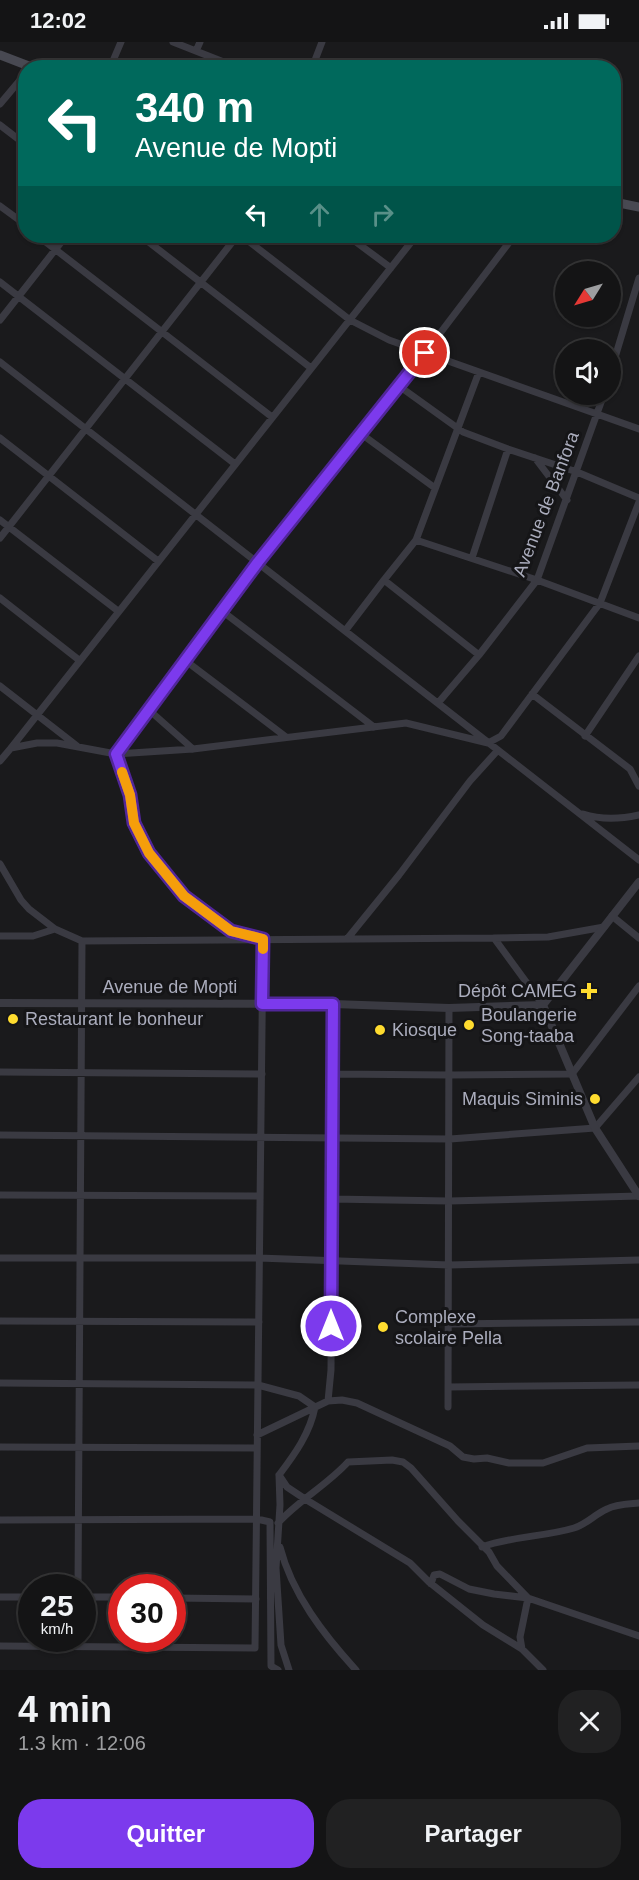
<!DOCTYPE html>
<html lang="fr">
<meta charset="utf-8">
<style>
:root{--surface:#141415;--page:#212122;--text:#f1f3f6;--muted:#9d9ea0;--line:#333334;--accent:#7c3aed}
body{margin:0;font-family:Arial,sans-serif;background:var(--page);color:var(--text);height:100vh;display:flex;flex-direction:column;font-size:22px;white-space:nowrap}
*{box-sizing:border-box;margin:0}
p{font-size:20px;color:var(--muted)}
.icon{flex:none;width:33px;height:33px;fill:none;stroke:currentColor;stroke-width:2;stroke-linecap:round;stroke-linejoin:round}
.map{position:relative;height:1628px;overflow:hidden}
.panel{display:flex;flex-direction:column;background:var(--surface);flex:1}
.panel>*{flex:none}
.top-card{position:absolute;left:18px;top:18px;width:603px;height:183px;border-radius:24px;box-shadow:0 2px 4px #0004,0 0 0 2px var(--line);background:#00695c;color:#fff;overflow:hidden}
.needle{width:39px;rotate:233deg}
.tools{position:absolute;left:555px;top:219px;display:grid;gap:12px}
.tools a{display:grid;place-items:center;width:66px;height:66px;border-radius:50%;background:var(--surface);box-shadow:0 2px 4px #0004,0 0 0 2px var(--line);font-size:30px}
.speed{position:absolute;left:18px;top:1532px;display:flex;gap:12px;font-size:30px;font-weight:700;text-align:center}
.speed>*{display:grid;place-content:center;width:78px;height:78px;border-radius:50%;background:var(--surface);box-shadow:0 2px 4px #0004,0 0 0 2px var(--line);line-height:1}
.speed small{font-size:15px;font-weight:400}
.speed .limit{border:9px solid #d22;background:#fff;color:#111}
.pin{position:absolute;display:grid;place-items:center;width:51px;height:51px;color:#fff;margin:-26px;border:3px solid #fff;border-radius:50%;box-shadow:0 2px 6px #0007}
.me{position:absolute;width:66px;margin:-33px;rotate:0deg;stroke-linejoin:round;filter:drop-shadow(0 0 4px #0008)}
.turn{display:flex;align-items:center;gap:21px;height:126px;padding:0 18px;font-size:27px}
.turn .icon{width:78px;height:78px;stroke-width:2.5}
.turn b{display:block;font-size:42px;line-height:51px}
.lanes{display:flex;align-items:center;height:57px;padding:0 18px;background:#0003;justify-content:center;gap:30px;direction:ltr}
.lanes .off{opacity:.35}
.round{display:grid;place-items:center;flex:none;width:63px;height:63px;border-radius:24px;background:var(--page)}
.summary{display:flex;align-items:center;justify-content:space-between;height:102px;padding:0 18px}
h1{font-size:36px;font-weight:700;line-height:45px}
.cta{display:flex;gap:12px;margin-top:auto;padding:12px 18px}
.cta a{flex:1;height:69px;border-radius:24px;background:var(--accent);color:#fff;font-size:24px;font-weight:700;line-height:69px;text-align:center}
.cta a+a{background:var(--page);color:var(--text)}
.status{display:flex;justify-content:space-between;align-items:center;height:42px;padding:0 30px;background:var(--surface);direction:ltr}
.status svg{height:16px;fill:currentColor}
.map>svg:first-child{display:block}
</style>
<div class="status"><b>12:02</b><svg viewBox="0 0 49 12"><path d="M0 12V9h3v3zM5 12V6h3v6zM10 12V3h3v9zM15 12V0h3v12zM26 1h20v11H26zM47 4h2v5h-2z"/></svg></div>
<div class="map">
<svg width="639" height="1628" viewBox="0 0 639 1628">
<rect width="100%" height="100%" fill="#1a1a1c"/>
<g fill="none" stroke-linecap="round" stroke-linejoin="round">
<path stroke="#3a3a42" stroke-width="7" d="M173 0 239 26
M196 9 200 0
M110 26 121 0
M312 26 322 0
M0 62 26 31
M0 83 26 103
M0 164 26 183
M38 194 272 375
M141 194 311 326
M242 194 350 278 389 298 639 387
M348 194 391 226
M0 240 235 422
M0 278 66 194
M0 320 639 818
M610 332 639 236
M399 344 463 390 508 407 577 430 639 456
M360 391 435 446
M0 396 158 519
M535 416 567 458
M0 478 118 569
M0 496 237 194
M416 498 537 538 639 576
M472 516 508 407
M384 538 416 498 479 330
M0 556 79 618
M222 569 374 685
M345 589 384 538 479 613
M186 619 286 695
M0 644 77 704
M532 652 630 727 639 744
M438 661 479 613 537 538 604 352
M149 668 193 707
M585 694 639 614
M11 706 416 194
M0 719 11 706 37 701H57L116 712 193 707 406 681 488 701 501 694 600 561 639 460
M583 772C601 778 621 777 639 773
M0 822 21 858 29 867 55 887 33 894H0
M612 874 639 896
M55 887 82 899 494 896 543 963
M494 896 548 895 604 885
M347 897 399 833 470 739 498 708
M0 1030 262 1032
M332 1032 450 1033 572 1032 639 944
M0 1093 450 1097 595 1086 639 1035
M0 1153 260 1154
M332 1157 449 1159 639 1154
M0 1216H259L449 1223 639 1218
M0 1279 259 1280
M448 1282 639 1280
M0 1341 258 1343 299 1354 315 1365
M448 1345 639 1343
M328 1359 331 1328 333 962
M448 1365 449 966
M257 1393 328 1359 342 1358 357 1361 450 1404 463 1415 474 1417 487 1416 509 1421H543L587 1406 639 1404
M0 1405 257 1406
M279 1433 287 1445 305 1457 410 1521 429 1540 483 1583 522 1607 543 1628
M0 1478 257 1477 270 1480 271 1624 278 1628
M278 1481C299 1458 327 1443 348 1420L392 1418 403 1420 411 1426 458 1479 489 1510 497 1524 528 1556
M280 1505C292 1552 324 1593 356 1628
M482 1505C512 1494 544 1495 574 1486 587 1482 595 1472 607 1467 616 1462 629 1462 639 1461
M431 1542 434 1533 440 1532 469 1547 494 1552 528 1556 639 1594
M78 1545 82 899
M0 1555H32
M82 1555H122
M172 1556 256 1557
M0 1604 255 1606 263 897 231 889 184 854 149 811 134 781 130 752 116 712 258 520 425 311 514 194
M522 1607 520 1595 528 1556
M289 1628 281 1603 276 1526 280 1463 279 1433C295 1412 310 1391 315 1365"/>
<path stroke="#3a3a42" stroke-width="8" d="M0 961 333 962 449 966 543 963 639 840
M543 963 595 1086 639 1154"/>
<path stroke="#484952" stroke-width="9" d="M0 13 34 26
M614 160 639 165"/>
</g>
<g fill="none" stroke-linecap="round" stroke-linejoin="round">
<g stroke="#51269a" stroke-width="15">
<path id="route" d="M331 1284 333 962H262L263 897 231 889 184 854 149 811 134 781 130 753 116 712 258 520 425 311"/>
</g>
<use href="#route" stroke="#7c3aed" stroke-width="10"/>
<path stroke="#f59e0b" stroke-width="10" d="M122 730 130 753 134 781 149 811 184 854 231 889 263 897V907"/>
</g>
<g fill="#ffdc2f" stroke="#151517" stroke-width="2">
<path d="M586 940h6v6h6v6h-6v6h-6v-6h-6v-6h6z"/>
<circle cx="13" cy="977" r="6"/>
<circle cx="469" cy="983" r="6"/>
<circle cx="380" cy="988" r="6"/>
<circle cx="595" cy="1057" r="6"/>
<circle cx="383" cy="1285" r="6"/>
</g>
<g text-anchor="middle" stroke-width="6" stroke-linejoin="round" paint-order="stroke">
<g font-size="18" fill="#abadbd" stroke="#151517">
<text transform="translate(546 462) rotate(-69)" y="6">Avenue de Banfora</text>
<text x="170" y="951">Avenue de Mopti</text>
</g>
<g font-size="18" fill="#abadbd" stroke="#151517" text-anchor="start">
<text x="577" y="955" text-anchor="end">Dépôt CAMEG</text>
<text x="481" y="979">Boulangerie<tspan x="481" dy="21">Song-taaba</tspan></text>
<text x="25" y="983">Restaurant le bonheur</text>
<text x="392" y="994">Kiosque</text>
<text x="583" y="1063" text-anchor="end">Maquis Siminis</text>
<text x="395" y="1281">Complexe<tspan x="395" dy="21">scolaire Pella</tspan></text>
</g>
</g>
</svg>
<div class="tools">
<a><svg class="needle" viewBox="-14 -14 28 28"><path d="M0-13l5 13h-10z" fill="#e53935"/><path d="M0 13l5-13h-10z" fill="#9d9ea0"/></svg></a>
<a><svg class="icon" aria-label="sound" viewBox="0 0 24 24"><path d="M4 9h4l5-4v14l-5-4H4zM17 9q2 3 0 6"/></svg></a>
</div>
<div class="speed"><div>25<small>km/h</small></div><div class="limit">30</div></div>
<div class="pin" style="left:425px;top:311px;background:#d93025"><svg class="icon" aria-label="arrive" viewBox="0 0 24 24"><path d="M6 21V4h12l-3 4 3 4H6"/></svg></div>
<svg class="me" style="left:331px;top:1284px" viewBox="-20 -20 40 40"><circle r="17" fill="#7c3aed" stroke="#fff" stroke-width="3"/><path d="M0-11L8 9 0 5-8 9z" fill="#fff"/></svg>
<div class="top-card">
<div class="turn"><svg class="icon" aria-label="left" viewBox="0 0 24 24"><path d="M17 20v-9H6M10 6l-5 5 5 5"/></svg><div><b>340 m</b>Avenue de Mopti</div></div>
<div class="lanes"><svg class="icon" aria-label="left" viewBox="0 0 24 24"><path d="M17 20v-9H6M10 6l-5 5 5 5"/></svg><svg class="icon off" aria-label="ahead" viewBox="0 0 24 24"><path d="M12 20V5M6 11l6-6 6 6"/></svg><svg class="icon off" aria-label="right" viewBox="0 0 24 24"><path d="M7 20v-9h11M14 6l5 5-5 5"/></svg></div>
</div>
</div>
<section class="panel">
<div class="summary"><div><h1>4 min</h1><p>1.3 km · 12:06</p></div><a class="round"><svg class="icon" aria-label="close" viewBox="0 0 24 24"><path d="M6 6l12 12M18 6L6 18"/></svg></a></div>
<div class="cta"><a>Quitter</a><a>Partager</a></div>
</section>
